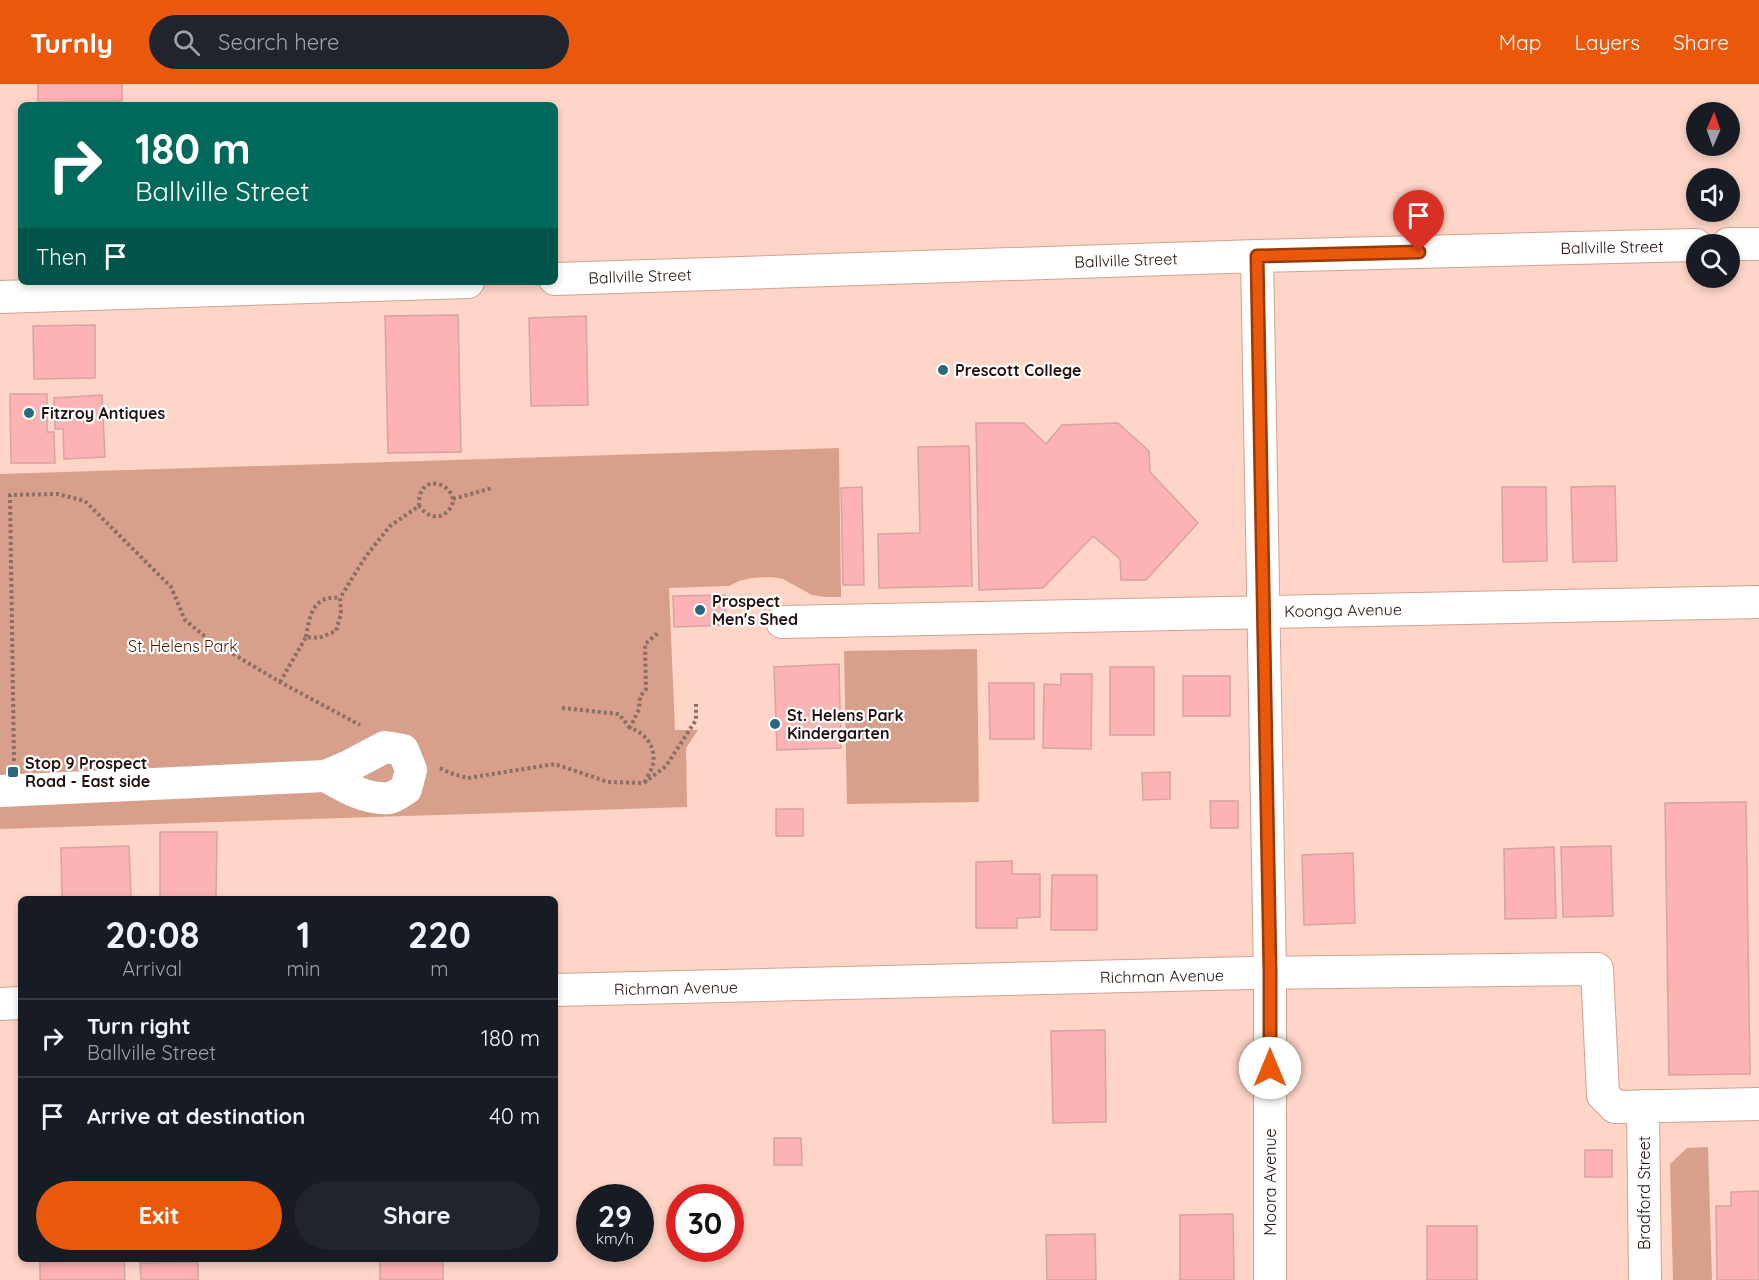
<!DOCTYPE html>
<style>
:root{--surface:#171b24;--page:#20242c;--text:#f1f3f6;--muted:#9ea1a6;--line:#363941;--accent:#ea580c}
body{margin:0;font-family:Quicksand,sans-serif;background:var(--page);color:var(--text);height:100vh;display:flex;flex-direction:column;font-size:22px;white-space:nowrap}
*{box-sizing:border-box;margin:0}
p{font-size:20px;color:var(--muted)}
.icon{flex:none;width:33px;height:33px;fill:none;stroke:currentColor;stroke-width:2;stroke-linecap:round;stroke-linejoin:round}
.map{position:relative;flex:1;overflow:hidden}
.drawer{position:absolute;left:18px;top:812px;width:540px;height:366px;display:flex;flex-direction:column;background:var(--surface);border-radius:9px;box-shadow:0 3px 9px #0003}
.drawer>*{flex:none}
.guide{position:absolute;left:18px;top:18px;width:540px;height:183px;border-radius:9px;box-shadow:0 3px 9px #0003;background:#00695c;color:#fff;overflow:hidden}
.needle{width:39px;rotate:2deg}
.buttons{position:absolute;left:1686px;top:18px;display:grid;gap:12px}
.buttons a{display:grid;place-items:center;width:54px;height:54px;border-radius:50%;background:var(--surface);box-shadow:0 3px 9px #0003;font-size:30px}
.speed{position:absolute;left:576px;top:1100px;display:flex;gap:12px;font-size:30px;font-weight:700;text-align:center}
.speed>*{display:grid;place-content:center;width:78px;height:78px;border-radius:50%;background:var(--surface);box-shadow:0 3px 9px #0003;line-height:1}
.speed small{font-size:15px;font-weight:400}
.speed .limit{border:9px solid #d22;background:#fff;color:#111}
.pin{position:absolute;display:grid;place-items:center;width:51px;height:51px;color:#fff;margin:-62px -26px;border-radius:50% 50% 50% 0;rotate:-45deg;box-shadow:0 0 6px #0007}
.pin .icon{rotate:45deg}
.me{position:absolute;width:66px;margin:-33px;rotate:0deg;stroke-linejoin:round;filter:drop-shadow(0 0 4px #0008)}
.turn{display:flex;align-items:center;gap:21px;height:126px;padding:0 18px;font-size:27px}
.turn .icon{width:78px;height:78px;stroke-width:2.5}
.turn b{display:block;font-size:42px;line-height:51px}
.then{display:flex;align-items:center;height:57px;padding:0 18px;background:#0003;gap:12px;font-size:22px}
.eta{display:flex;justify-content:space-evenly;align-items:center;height:102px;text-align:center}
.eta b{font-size:36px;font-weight:700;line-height:42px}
.primary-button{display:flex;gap:12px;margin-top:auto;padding:12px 18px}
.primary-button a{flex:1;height:69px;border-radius:36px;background:var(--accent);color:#fff;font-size:24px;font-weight:700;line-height:69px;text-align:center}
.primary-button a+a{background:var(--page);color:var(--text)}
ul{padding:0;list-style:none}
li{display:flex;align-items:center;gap:18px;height:78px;padding:0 18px;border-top:2px solid var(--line)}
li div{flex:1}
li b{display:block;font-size:22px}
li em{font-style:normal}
header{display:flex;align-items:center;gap:36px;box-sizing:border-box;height:84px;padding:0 30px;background:var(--accent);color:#fff}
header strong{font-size:28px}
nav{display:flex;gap:33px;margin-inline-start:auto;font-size:21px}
.search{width:420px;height:54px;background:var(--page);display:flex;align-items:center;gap:15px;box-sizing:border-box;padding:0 21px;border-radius:33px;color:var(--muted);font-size:22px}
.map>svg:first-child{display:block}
</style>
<header>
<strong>Turnly</strong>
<div class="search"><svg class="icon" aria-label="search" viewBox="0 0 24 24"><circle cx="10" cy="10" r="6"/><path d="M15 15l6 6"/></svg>Search here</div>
<nav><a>Map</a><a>Layers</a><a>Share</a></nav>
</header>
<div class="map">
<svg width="1759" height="1196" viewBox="0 0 1759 1196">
<rect width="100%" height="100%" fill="#fed5c7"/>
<path fill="#d89f8b" d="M839 364 841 513H825L812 511 783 495 771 493 752 494 739 497 729 502 669 504 675 646H698L686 664 687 723 0 745V390Z
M977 565 979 718 847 720 844 567Z
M1708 1063 1712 1196H1673L1670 1080 1687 1064Z"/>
<path fill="#fdb3b3" stroke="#d8a3a2" stroke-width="1.5" d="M38 0H122V17L38 18Z
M458 231 461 368 388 369 385 232Z
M586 232 588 321 531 322 529 234Z
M95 241V294L34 295 33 242Z
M10 310H47V348H54L55 379H11Z
M102 311 105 373 64 375 63 345H55L54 314Z
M976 339H1024L1046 360 1062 341 1118 339 1149 367 1150 388 1198 439 1146 496H1121L1120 475 1093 452 1043 504 979 506Z
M969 362 972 502 879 504 878 450 920 449 918 363Z
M1615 402 1617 477 1573 478 1571 403Z
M862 403 864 501H843L841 404Z
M1502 403H1546L1547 477 1503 478Z
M725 511 726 541 674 543 673 512Z
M839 580 841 664 777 666 774 583Z
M1110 583H1154V651H1110Z
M1061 590H1092L1091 665 1043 664 1044 600 1061 601Z
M1183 592H1230V632H1183Z
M989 599H1034V655H990Z
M1170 688V715L1143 716 1142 689Z
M1210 717H1238V744H1211Z
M1746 718 1750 990 1669 991 1665 719Z
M776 725H803V752H776Z
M160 748H217L216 814H160Z
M129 762 131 814H62L61 764Z
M1611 762 1613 832 1563 833 1561 763Z
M1554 763 1556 834 1505 835 1504 765Z
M1353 769 1355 839 1304 841 1302 771Z
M1012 777V790H1040V833L1017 834V844H976V778Z
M1052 791H1097V846H1051Z
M1105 946 1106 1038 1053 1039 1051 947Z
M774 1054H801L802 1081H774Z
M1585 1066H1612V1093H1585Z
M1759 1107V1196H1717L1716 1122H1731V1108Z
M1233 1130 1234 1196H1180V1131Z
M1427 1142H1477V1196H1427Z
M1095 1150 1096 1196H1047L1046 1151Z
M380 1174H443V1196H380Z
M124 1176 125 1196H40V1178Z
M198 1178V1196H141L140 1179Z"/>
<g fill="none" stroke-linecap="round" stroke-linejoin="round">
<g stroke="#d2a291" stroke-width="34">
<path id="minor" d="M1728 160H1759
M1257 172 1270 889V1196
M555 195 1257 172 1696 161
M0 213 468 198
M782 538 1759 518
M0 707 326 692 349 682 385 663 403 666 411 686 406 705C401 708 395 713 389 714 366 716 345 703 326 692
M555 906 1250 889 1597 885 1603 1011 1615 1023 1759 1020
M0 920 21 919
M1643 1022 1645 1196"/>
</g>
<path stroke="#8b6f65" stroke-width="4" stroke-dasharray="3 3" stroke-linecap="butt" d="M453 415 492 404
M306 553C309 532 314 510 340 514
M280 598 306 553 319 554 336 547 341 529 340 514 366 472 390 442 419 422C417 380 470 406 447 428 437 437 426 431 419 422
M562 624 619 630 630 644
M14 677 10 411 58 410 85 417 171 503 185 536 208 555 280 598 360 641
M440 684 450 689 468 694 555 680 608 698 644 699 666 682 696 636V620
M645 698C647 693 652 686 653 680 656 663 646 649 630 644L639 625 640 613 646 605 645 560 659 548"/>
<use href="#minor" stroke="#fff" stroke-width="32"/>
</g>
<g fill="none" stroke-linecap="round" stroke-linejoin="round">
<g stroke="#983908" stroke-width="15">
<path id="route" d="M1270 984V889L1257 172 1419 168"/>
</g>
<use href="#route" stroke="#ea580c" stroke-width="10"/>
</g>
<g fill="#286a7d" stroke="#fff" stroke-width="2">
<circle cx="943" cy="286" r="6"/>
<circle cx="29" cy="329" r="6"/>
<circle cx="700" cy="526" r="6"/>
<circle cx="775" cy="640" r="6"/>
<rect x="7" y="682" width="12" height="12" rx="3"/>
</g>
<g text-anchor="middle" stroke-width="4.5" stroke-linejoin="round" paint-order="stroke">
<g font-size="16" fill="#22110b" stroke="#fff">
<text transform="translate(1612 163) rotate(-1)" y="6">Ballville Street</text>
<text transform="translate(1126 176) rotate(-2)" y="6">Ballville Street</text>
<text transform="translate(640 192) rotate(-2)" y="6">Ballville Street</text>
<text transform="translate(1343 526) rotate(-1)" y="6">Koonga Avenue</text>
<text transform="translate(1162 892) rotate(-1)" y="6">Richman Avenue</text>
<text transform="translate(676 904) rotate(-1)" y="6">Richman Avenue</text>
<text transform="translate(1270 1098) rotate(-90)" y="6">Moora Avenue</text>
<text transform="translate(1644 1109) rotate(-90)" y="6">Bradford Street</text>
</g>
<g font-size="16" font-weight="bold" fill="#22110b" stroke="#fff" text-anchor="start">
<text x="955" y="292">Prescott College</text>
<text x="41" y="335">Fitzroy Antiques</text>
<text x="712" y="523">Prospect<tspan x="712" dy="18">Men's Shed</tspan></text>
<text x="787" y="637">St. Helens Park<tspan x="787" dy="18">Kindergarten</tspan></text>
<text x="25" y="685">Stop 9 Prospect<tspan x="25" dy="18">Road - East side</tspan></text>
</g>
<g font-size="16" fill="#4c1905" stroke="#fff">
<text x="183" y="568">St. Helens Park</text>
</g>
</g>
</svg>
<div class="buttons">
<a><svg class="needle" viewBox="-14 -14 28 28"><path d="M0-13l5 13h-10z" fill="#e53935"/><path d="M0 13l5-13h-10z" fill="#9ea1a6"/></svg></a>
<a><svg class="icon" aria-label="sound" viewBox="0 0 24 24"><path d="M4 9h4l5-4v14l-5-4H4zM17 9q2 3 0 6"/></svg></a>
<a><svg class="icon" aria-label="search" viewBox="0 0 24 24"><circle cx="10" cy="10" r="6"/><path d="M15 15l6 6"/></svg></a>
</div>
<div class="speed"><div>29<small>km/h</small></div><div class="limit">30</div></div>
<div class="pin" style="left:1419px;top:168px;background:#d93025"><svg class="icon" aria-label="arrive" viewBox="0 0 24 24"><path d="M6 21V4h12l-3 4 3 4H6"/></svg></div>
<svg class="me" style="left:1270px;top:984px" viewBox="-20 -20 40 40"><circle r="19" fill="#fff"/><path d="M0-13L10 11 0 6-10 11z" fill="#ea580c"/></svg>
<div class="guide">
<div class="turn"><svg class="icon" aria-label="right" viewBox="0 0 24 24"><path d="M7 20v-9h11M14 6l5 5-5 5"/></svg><div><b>180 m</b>Ballville Street</div></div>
<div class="then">Then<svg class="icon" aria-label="arrive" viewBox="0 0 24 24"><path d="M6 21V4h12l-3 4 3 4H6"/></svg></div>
</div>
<section class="drawer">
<div class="eta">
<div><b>20:08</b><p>Arrival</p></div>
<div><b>1</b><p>min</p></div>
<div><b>220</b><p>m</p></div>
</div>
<ul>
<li><svg class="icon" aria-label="right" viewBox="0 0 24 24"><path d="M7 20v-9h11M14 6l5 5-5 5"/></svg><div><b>Turn right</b><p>Ballville Street</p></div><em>180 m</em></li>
<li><svg class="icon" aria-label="arrive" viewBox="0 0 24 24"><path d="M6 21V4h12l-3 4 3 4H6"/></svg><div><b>Arrive at destination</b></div><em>40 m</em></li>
</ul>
<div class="primary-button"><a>Exit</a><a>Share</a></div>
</section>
</div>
